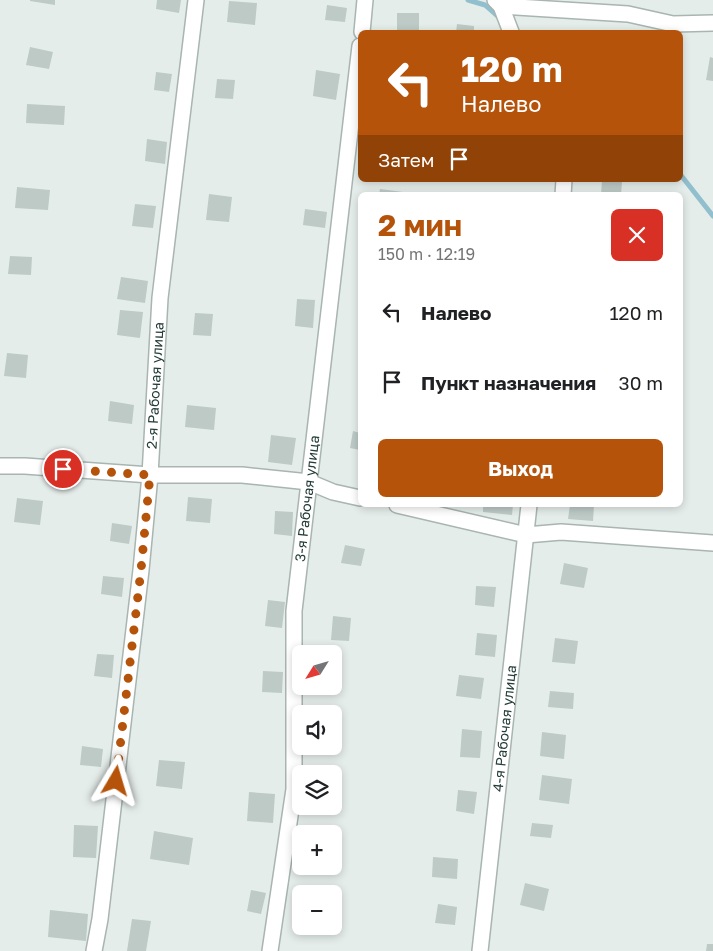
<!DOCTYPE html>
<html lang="ru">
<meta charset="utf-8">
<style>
:root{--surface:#fff;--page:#f6f6f6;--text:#202124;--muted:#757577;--accent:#b45309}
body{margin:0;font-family:"Golos Text",sans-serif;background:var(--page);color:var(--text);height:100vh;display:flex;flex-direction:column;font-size:19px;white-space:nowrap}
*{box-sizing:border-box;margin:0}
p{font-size:16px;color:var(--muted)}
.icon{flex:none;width:28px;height:28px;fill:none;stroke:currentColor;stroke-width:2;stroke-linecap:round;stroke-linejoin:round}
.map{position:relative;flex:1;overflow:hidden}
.drawer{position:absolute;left:358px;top:192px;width:325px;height:315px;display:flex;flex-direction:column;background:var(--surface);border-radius:8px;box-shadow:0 2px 8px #0003}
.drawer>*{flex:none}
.hud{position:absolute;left:358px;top:30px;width:325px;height:152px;border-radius:8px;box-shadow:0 2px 8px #0003;background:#b45309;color:#fff;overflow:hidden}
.needle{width:32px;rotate:233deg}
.buttons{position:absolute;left:292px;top:645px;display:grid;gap:10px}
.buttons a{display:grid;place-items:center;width:50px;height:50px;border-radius:8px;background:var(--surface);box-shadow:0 2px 8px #0003;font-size:25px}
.pin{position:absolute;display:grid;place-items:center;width:42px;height:42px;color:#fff;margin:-21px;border:2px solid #fff;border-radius:50%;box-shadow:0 1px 5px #0007}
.me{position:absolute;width:55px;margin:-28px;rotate:7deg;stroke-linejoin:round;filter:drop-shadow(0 0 4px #0008)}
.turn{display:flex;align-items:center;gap:18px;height:105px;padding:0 20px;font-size:22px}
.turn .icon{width:65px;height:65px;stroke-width:2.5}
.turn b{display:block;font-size:35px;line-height:42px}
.then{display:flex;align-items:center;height:48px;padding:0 20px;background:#0003;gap:10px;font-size:19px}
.round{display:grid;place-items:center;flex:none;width:52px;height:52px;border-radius:8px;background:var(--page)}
.summary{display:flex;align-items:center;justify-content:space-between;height:85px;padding:0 20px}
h1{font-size:30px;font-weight:700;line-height:38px;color:var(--accent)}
.primary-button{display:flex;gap:10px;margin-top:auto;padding:10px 20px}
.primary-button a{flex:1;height:58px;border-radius:8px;background:var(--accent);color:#fff;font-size:20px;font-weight:700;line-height:58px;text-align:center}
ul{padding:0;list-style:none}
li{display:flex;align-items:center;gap:15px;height:70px;padding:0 20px}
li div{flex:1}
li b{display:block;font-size:19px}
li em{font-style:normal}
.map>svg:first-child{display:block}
</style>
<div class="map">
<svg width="713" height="951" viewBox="0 0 713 951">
<rect width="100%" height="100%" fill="#e5edea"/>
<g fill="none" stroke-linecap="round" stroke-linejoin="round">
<path stroke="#92bfcd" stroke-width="5" d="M468 0 485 5 502 20
M680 174 713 216"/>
</g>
<path fill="#bdcac6" d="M30 0H55V5L30 1Z
M157 0H181L179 13 156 9Z
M229 1 257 3 255 25 227 22Z
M327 5 347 8 345 22 325 20Z
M397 13H419V32H397Z
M457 24 474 26V32H456Z
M30 47 53 52 49 69 26 65Z
M710 57 713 58V81L706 80Z
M316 70 340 74 336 100 313 96Z
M156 72 172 74 169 92 154 90Z
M217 79 235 80 233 99 215 98Z
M27 104 65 106 64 125 26 123Z
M147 139 167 142 165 164 145 161Z
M602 180 622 181 621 195H601Z
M17 187 50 190 48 210 15 208Z
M380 189 403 192V195H379Z
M209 194 232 197 229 222 206 220Z
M135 204 156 206 153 228 132 226Z
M305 209 327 212 325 228 303 225Z
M10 256 32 257 31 275 8 274Z
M121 277 148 281 145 303 117 299Z
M297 299 315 300 313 328 295 326Z
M120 310 143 312 140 338 117 335Z
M195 313 213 314 211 336 193 335Z
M7 353 28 355 26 378 4 376Z
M110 401 134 405 132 424 108 421Z
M187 405 216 408 214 430 185 427Z
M353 431 360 433V450L350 448Z
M271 435 296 438 292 465 268 462Z
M188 497 212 499 210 523 186 521Z
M17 498 43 501 40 525 14 522Z
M483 505H513L512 515 483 512Z
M570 505H594L593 521 568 519Z
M275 511 293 512 292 536 274 534Z
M112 523 132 526 129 544 110 541Z
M345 545 365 549 361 566 341 563Z
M564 563 588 568 584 588 560 584Z
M103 576 124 578 122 597 101 594Z
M476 586 496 587 494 607 475 605Z
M268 600 285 602 282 628 265 626Z
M333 616 351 618 349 641 331 640Z
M477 633 497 635 495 657 475 655Z
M555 638 578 641 575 664 552 662Z
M97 654 114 655 112 678 94 676Z
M263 671 283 672 282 693 262 692Z
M459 675 484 678 481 699 456 696Z
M550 691 574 693 573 709 548 707Z
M462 729 482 731 480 758 460 757Z
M542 732 566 735 564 759 540 756Z
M82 746 103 749 101 767 80 765Z
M159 760 185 762 182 789 156 786Z
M542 775 572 779 569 804 539 800Z
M458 790 477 792 474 814 456 811Z
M249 792 275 794 273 823 247 821Z
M532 823 553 825 551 838 530 836Z
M74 825 98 826 96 858 73 857Z
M154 831 193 838 189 865 150 859Z
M433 857 458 859 457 879 432 877Z
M525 883 549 889 544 911 520 905Z
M251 890 266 893 261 914 247 911Z
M438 904 457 907 455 925 435 923Z
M50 910 88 914 86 941 48 937Z
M132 919 151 921 146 951H127Z
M707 944H713V951H706Z"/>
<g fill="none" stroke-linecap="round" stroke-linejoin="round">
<g stroke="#a8b5b1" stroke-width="18">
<g id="minor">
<path d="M495 0 501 6 511 32"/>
<path d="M501 6 628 14 673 24 713 23"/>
<path d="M362 32 365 0"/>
<path d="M563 195 564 180"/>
<path d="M0 466H25L150 475H242L309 482 333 492 360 498"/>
<path d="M397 505 526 535 561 532 713 543"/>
<path id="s1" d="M94 951 100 919 141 570 150 475 160 298 196 0"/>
<path id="s2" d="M270 951 294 789V611L360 46"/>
<path id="s3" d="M480 951 529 505"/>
</g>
</g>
<use href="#minor" stroke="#fff" stroke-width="15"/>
</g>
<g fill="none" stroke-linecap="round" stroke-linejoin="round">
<path stroke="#b45309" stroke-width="9" stroke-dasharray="0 16.2" d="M63 469 150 475 141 570 116 781"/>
</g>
<g text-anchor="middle" stroke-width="4" stroke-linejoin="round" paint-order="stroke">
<g font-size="14" fill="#253d39" stroke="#f5f9f8">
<text dy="5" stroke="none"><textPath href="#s1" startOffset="569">2-я Рабочая улица</textPath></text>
<text dy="5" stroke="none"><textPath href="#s2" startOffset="455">3-я Рабочая улица</textPath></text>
<text dy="5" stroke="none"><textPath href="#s3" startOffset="224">4-я Рабочая улица</textPath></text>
</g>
</g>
</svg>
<div class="buttons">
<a><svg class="needle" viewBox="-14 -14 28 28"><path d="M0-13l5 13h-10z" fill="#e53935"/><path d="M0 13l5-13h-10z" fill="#757577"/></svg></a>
<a><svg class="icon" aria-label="sound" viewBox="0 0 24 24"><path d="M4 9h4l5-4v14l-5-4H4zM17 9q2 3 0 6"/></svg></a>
<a><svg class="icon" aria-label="layers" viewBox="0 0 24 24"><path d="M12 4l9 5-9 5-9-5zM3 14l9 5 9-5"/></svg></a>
<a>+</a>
<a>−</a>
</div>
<div class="pin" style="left:63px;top:469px;background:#d93025"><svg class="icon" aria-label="arrive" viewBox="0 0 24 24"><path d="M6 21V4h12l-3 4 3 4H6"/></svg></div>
<svg class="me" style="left:116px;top:781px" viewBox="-20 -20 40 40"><path d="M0-17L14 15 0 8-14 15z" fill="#b45309" stroke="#fff" stroke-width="4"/></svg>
<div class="hud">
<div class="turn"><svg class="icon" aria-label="left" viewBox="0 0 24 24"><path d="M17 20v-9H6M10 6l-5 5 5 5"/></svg><div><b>120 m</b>Налево</div></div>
<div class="then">Затем<svg class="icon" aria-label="arrive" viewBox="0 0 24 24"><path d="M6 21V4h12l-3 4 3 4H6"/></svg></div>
</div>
<section class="drawer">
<div class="summary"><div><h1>2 мин</h1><p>150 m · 12:19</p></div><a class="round" style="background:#d93025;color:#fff"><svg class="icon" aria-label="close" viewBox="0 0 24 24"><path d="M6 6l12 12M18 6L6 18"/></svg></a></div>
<ul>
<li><svg class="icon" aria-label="left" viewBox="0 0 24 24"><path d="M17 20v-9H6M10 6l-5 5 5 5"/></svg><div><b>Налево</b></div><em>120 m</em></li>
<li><svg class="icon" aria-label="arrive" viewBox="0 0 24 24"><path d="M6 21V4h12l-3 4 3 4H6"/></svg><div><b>Пункт назначения</b></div><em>30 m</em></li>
</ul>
<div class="primary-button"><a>Выход</a></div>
</section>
</div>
